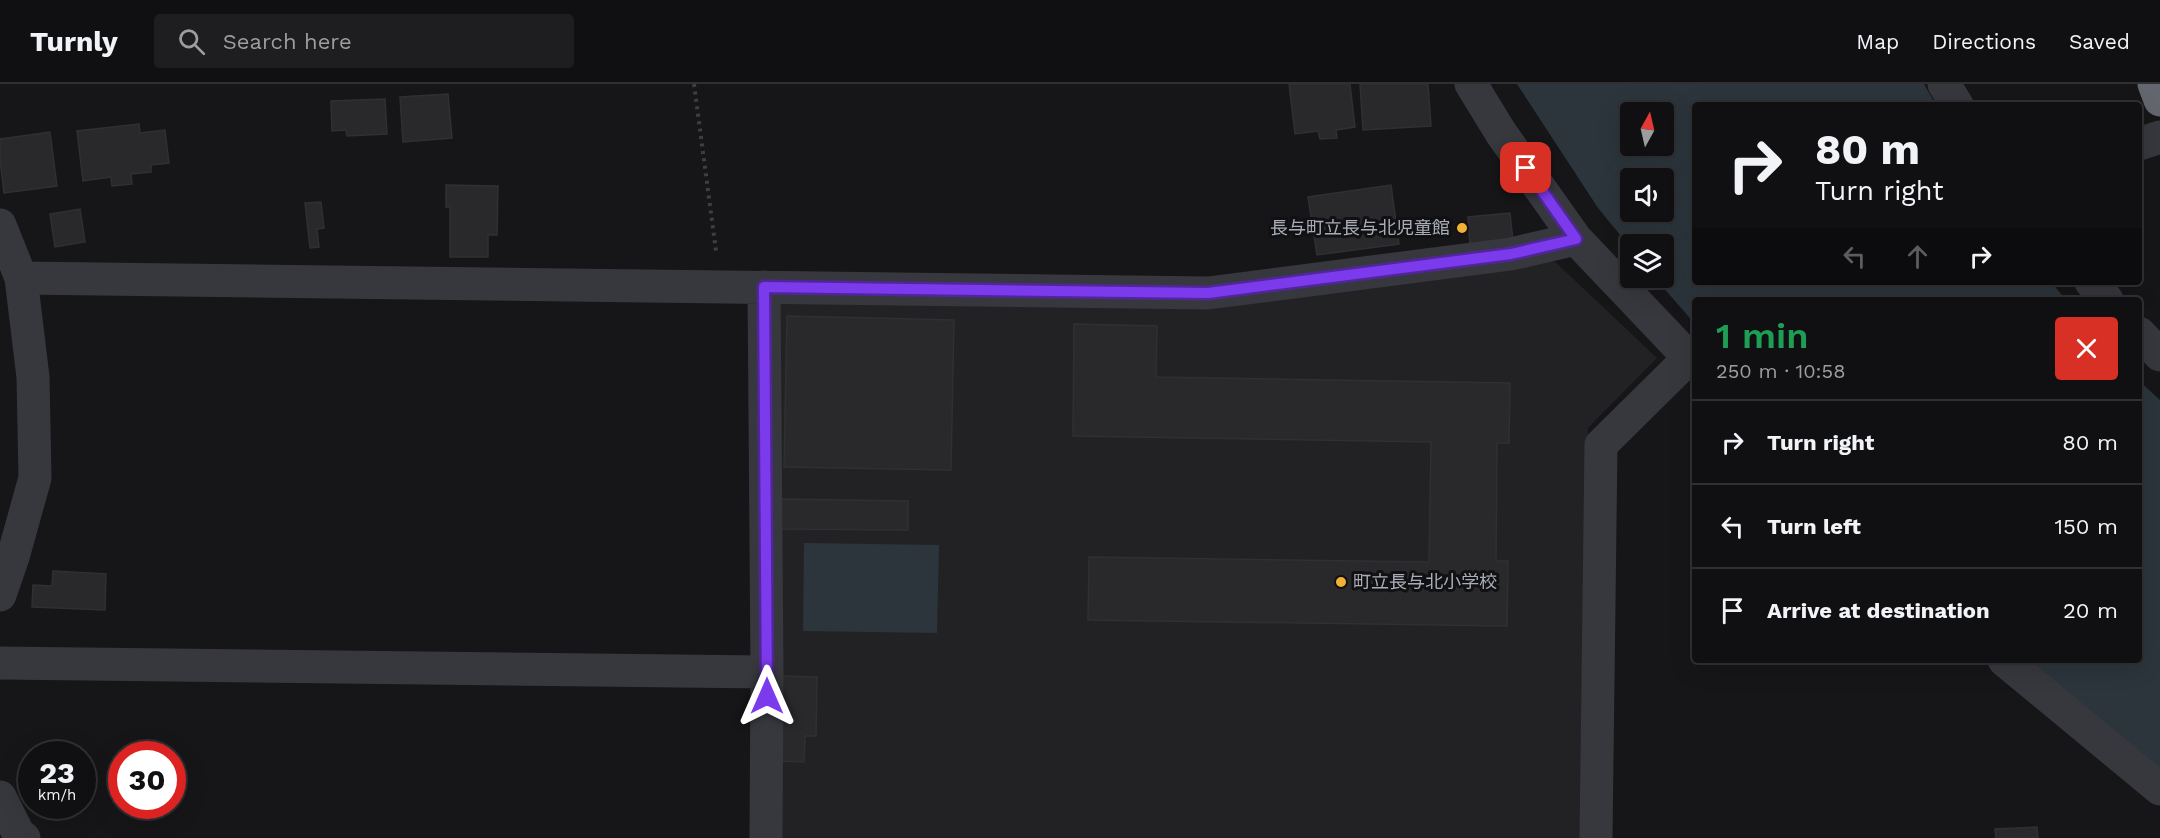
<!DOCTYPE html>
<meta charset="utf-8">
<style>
:root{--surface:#101012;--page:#1e1e20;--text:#f1f3f6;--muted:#9c9d9f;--line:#303032}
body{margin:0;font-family:"Work Sans","Noto Sans JP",sans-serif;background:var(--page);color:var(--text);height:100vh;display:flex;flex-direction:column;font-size:22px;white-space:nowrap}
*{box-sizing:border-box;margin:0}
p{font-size:20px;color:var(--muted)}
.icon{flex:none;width:33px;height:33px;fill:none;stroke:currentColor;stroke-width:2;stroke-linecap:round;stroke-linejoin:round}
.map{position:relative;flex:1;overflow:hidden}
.side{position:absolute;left:1692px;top:213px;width:450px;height:366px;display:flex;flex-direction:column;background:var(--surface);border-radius:6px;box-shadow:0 6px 24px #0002,0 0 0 2px var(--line)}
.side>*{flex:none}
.guide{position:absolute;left:1692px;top:18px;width:450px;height:183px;border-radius:6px;box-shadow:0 6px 24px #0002,0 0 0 2px var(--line);background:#101012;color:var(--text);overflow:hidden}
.needle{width:39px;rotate:8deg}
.tools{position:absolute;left:1620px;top:18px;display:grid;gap:12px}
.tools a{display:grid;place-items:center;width:54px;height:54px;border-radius:6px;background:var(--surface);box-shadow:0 6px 24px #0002,0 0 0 2px var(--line);font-size:30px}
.speed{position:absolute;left:18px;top:657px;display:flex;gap:12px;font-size:30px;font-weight:700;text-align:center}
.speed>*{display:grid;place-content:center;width:78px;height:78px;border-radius:50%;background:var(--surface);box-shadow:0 6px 24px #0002,0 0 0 2px var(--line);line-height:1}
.speed small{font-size:15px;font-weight:400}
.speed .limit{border:9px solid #d22;background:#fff;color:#111}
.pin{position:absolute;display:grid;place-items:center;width:51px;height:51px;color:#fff;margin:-26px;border-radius:12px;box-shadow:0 3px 9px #0006}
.me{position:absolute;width:66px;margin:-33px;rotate:0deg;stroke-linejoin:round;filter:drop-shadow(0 0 4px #0008)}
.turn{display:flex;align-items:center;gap:21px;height:126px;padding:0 24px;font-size:27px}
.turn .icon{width:78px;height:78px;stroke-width:2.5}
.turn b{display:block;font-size:42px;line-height:51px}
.lanes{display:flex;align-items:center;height:57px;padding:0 24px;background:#0003;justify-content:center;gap:30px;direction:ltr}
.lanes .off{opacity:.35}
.round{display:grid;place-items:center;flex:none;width:63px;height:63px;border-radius:6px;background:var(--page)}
.overview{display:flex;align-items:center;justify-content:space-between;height:102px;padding:0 24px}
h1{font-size:36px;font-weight:600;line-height:45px;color:#1e9e55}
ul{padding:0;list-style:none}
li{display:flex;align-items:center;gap:18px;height:84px;padding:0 24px;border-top:2px solid var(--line)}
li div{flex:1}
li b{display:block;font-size:22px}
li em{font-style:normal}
header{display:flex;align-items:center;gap:36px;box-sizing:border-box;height:84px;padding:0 30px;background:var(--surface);border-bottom:2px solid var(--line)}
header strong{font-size:28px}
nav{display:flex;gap:33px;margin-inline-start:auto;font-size:21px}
.search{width:420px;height:54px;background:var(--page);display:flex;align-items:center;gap:15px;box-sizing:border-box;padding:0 21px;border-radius:6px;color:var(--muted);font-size:22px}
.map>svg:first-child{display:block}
</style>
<header>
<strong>Turnly</strong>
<div class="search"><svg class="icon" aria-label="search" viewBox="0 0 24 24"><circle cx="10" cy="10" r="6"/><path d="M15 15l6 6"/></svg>Search here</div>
<nav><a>Map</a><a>Directions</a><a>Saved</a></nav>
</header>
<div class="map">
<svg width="2160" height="754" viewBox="0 0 2160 754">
<rect width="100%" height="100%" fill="#161618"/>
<path fill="#222225" d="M1549 172 1657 274 1588 344 1584 754H771V212L1197 217Z"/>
<path fill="#2c353c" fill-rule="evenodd" d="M1517 0H1924L1936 21H1695V198H2051L2066 216H1695V240L1655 194H1664V160H1630V163L1598 124ZM1630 28H1664V62H1630ZM1630 94H1664V128H1630Z
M2139 297 2160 316V697L2027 576H2139Z
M804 459 939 461 937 549 803 547Z"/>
<path fill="#29292c" stroke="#303034" stroke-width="1.5" d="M1289 0H1350L1355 43 1336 46 1337 54 1320 55 1318 47 1295 50Z
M1360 0H1428L1431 42 1363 46Z
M448 10 452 54 403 58 400 13Z
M385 15 387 50 347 52 346 46 332 47 331 17Z
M139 40 140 49 165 46 169 79 151 81V88L131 90 132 100 112 102 111 93 83 97 77 47Z
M50 48 57 102 4 109 0 76V55Z
M446 101 498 102 497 151H488V173H450V123H446Z
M1391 101 1399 160 1317 171 1308 113Z
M321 118 324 144 317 145 319 163 310 164 305 119Z
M80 125 85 158 55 163 50 130Z
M1510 129 1513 157 1470 161 1468 133Z
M787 232 954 236 951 386 784 383Z
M1074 240 1157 242 1156 293 1510 299 1509 359H1497L1496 477H1508L1507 542 1088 536 1089 473 1429 478 1431 358 1073 352Z
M781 415 908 417V446L781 445Z
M53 487 106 490 105 526 32 523 33 501 52 502Z
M782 592 817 593 816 652H805L804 678 781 677Z
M2037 743 2038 754H1996L1995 745Z"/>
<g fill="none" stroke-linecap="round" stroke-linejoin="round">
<path stroke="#3d3f44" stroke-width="4" stroke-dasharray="3 4.5" stroke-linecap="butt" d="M694 0 716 167"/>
<path stroke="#37383d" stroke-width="33" d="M1471 0 1501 49 1576 155 1695 280
M1944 0 1957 21
M2139 60 2160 53
M0 141 21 194 33 293 35 394 13 473 0 511
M21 194 1208 209 1511 170 1576 155
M2091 198 2107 216
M764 203 767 588 766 754
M2139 249 2160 271
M2004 576 2160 705
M0 579 767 588
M0 713 19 751 24 754
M1596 754 1601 361 1689 274"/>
<path stroke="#63666e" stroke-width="33" d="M2154 0 2160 16"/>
</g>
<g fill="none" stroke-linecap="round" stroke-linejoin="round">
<g stroke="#51269a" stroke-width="15">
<path id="route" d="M767 612 764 203 1208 209 1511 170 1576 155 1526 84"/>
</g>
<use href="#route" stroke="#7c3aed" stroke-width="10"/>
</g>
<g fill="#f2b134" stroke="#111113" stroke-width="2">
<circle cx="1462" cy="144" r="6"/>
<circle cx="1341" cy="498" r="6"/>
</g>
<g text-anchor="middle" stroke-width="6" stroke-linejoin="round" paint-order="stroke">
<g font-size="18" fill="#a8adb8" stroke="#111113" text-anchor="end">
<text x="1450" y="150">長与町立長与北児童館</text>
<text x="1353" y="504" text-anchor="start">町立長与北小学校</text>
</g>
</g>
</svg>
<div class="tools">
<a><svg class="needle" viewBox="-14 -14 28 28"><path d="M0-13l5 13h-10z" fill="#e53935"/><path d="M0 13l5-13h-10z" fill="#9c9d9f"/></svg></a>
<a><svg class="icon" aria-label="sound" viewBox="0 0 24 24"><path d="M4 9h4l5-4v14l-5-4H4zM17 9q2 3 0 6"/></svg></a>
<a><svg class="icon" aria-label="layers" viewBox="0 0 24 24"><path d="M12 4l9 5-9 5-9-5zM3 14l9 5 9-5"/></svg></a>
</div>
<div class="speed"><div>23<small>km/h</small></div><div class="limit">30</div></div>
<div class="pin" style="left:1526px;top:84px;background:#d93025"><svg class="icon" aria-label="arrive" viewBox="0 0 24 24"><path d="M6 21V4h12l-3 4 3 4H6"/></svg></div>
<svg class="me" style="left:767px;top:612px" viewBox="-20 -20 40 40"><path d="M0-17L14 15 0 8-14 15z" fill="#7c3aed" stroke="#fff" stroke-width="4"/></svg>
<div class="guide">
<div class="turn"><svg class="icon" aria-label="right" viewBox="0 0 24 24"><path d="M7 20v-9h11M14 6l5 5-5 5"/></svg><div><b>80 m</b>Turn right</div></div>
<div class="lanes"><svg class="icon off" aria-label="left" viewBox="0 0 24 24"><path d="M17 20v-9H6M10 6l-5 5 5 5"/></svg><svg class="icon off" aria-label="ahead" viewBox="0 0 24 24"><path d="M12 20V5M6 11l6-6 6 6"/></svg><svg class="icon" aria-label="right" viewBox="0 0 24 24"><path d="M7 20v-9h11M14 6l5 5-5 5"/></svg></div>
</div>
<section class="side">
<div class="overview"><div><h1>1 min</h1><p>250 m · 10:58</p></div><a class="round" style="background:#d93025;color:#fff"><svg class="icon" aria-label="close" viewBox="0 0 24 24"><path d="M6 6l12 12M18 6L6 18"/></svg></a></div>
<ul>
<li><svg class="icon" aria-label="right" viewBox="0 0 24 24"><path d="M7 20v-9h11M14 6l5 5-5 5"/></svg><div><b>Turn right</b></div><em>80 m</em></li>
<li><svg class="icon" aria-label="left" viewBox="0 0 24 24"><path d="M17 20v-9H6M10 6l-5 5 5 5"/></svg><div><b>Turn left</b></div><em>150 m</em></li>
<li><svg class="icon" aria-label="arrive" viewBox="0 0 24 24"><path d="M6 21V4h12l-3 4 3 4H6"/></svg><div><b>Arrive at destination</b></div><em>20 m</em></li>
</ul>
</section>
</div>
